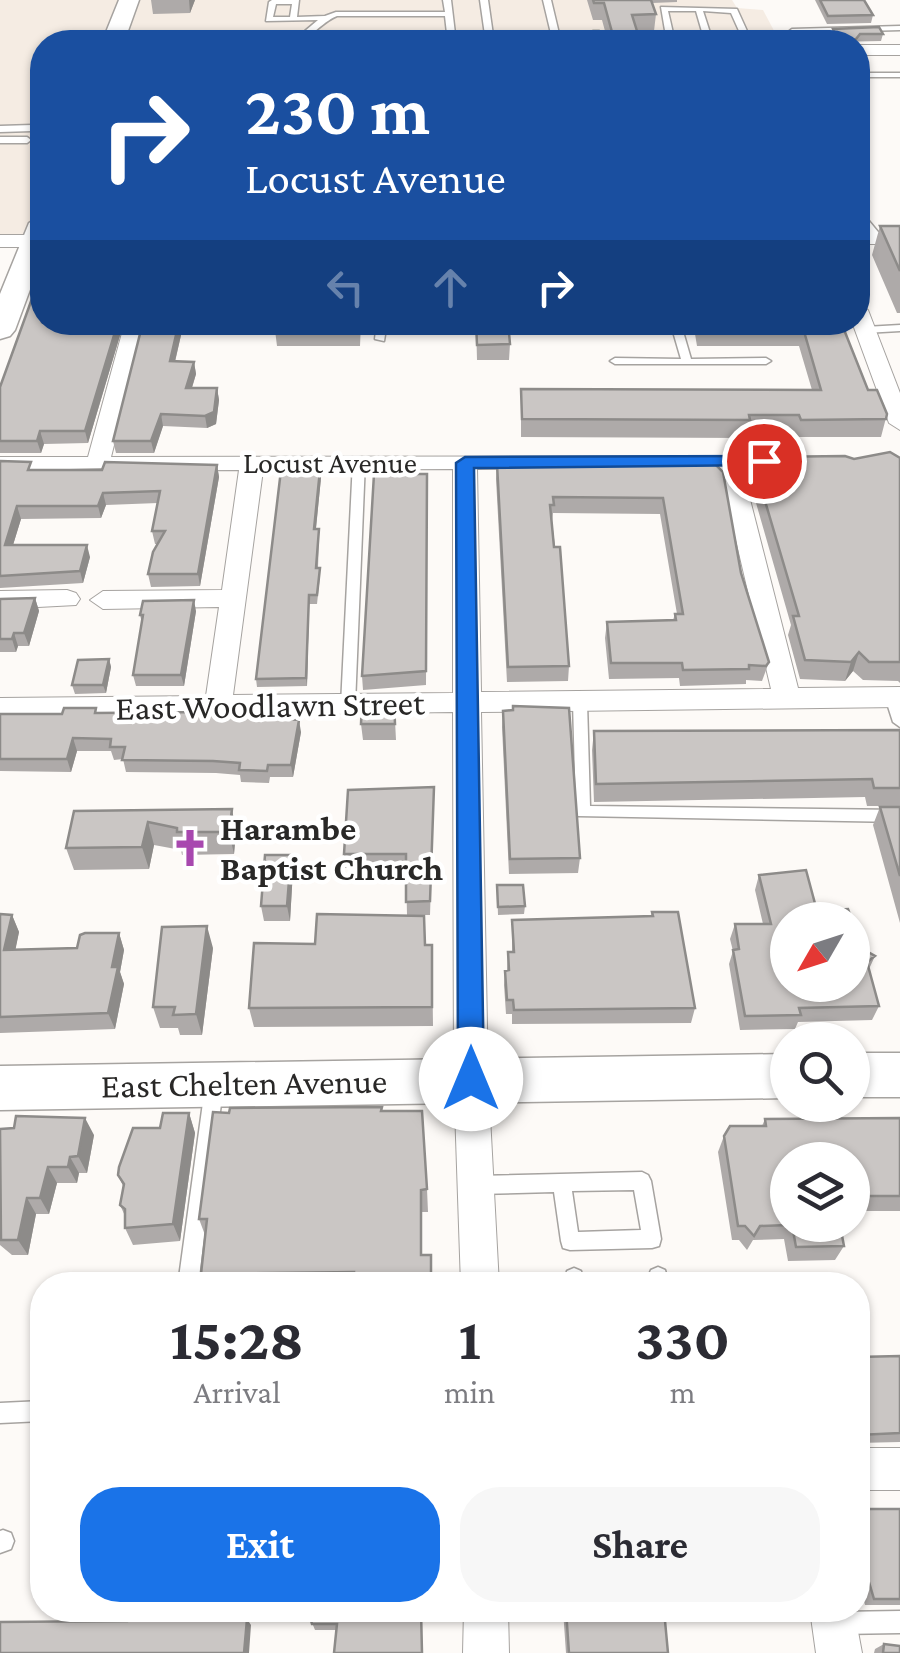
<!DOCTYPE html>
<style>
:root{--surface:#fff;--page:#f7f7f7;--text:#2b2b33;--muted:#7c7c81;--accent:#1a73e8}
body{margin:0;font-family:"Crimson Pro",serif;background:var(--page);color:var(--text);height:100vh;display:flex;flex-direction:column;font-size:38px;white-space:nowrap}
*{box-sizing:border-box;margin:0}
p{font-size:32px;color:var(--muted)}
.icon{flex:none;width:55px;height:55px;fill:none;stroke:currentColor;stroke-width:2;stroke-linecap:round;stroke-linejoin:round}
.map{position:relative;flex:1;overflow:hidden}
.panel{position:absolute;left:30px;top:1272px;width:840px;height:350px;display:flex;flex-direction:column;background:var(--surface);border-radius:40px;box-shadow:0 2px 8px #0004}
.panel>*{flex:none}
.top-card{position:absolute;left:30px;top:30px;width:840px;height:305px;border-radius:40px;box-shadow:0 2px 8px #0004;background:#1a4fa0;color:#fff;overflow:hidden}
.needle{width:65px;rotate:231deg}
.tools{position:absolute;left:770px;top:902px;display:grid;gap:20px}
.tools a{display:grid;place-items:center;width:100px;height:100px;border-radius:50%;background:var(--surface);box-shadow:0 2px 8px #0004;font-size:50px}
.pin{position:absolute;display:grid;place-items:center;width:85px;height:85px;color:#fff;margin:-42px;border:5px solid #fff;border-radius:50%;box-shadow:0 2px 10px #0007}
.me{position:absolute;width:110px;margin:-55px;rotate:0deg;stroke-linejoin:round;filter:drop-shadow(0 0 8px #0008)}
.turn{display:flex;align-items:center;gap:35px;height:210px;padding:0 50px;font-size:45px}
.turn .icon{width:130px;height:130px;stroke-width:2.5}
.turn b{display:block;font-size:70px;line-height:85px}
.lanes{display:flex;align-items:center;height:95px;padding:0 50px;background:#0003;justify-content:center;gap:50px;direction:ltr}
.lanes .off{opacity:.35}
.eta{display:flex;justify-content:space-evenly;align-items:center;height:170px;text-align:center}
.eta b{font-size:60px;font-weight:700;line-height:70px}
.primary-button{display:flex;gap:20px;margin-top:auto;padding:20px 50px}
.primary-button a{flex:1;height:115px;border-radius:40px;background:var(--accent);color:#fff;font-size:40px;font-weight:700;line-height:115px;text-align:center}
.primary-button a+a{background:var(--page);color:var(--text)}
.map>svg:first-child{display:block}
</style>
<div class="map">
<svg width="900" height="1653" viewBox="0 0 900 1653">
<rect width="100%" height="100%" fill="#fdfaf7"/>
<path fill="#f5ece3" d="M0 0H732L737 8 763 10 780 42H42V223L35 241H0Z"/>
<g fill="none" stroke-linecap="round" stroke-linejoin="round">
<g stroke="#a6a3a0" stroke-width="3">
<path id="lane" d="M272 0H299L297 17 325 16 336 12H445L443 0H451L456 42H448L445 16H337C321 22 309 42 292 42L318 20 266 21 269 2ZM276 4H292L290 17H273Z
M480 0H488L494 42H486Z
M543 0H551L561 42H553Z
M661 7 737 9 752 42H744L731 13 703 11 713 42H705L696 11H668L675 42H667Z
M900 26V30L794 33 787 39 789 42H781L779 39 792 29Z
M593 31H599L602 42H594Z
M642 33H648L651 42H643Z
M858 73H900V77H858Z
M0 126 32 125 36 128 32 131 0 132Z
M0 137H27L31 140 27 143H0Z
M858 218 869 221 883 238 881 240H875L863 225 858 224Z
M377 322H387L384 341 375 339Z
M676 322H687L682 328 691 359 766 358 771 361 766 364H615L610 361 615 358 681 359 672 328Z
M900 325V331L865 333 860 330 865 327Z
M359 458 365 461 355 705 348 710 341 705 353 461Z
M892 692 897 694 900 700V727L893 722 885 697Z
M580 697 587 702 590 806 900 810V822L578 816 576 812 573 702Z
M214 1080 220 1082 223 1088 198 1285H178L205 1088 208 1082Z
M642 1172 648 1175 651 1181 661 1239 659 1246 652 1248 570 1250 563 1248 561 1241 554 1192 477 1194 471 1191 468 1185 471 1179 477 1176ZM634 1190 641 1230 578 1232 572 1191Z
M658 1267 665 1270 669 1285H649L648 1277 651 1270Z
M574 1268 581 1271 584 1285H564L567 1271Z
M42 1401V1421L0 1423V1403Z
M3 1530 11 1533 14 1541 11 1549 0 1553V1531Z
M900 1611V1633L839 1634 831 1631 828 1623 831 1615 839 1612Z"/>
</g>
<g stroke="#a6a3a0" stroke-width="2">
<path id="street" d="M858 45H900V55H858Z
M858 232H900V244H858Z
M0 235H42V247H0Z
M858 304 868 310 900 393V430L889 423 852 322H858Z
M125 322H145L111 457 800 456 804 461 800 466 742 468 798 688 900 687V707L481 712 488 1079 499 1285H461L454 1079 453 712 0 718V698L206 696 219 607 103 609 90 600 103 591 222 590 239 470 0 471V457H88ZM719 468 771 689 481 692 477 469ZM453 469V693L233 695 263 470Z
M67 590 76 593 80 599 76 605 0 609V591Z
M858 1448H900V1490H858Z
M464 1610H508L509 1653H463Z
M810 1610H854L862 1653H816Z"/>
</g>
<g stroke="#a6a3a0" stroke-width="3">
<path id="secondary" d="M119 0H139L124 42H102Z
M42 215V257L15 330 10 336 0 339V294L29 223Z
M852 1053H900V1097H852Z
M788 1054V1098L0 1110V1066Z"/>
</g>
<use href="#lane" fill="#fff" fill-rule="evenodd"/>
<use href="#street" fill="#fff" fill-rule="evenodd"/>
<use href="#secondary" fill="#fff" fill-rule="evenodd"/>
</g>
<path fill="#aeaaa9" d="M151 0H195L190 13 153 14Z
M587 0H677V2L652 3 656 14 654 31 637 32 636 42H608L602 20H593Z
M815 0H864L873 15 871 23 827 24Z
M833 29 883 34 881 41 835 42 832 36Z
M858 172 864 194 861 209H858Z
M880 226H900V313H897L872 255Z
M42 322H124L88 443 44 444 41 453H0V387Z
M143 322H184L175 362H194L196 374 192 388H217L219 400 216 424 207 428 163 426 154 453H116L113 441Z
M274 322H361L360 346H277Z
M476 322 510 344 509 360H477Z
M693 322H841L868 390 887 414 881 437H797L795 433H747L746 438 521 437V389L812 390 799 346H697Z
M752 457 854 459 900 458V683L898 681 863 680 853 671 845 681 800 679 788 635 791 625 748 475Z
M0 461 33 470 217 465 219 477 200 586 151 587 148 574 158 544H155L152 531 158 503 106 505 101 518 21 519 13 545 90 557 83 583 0 588Z
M713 462 741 573 769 662 762 681 746 680V684L680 686 679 678 609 679 605 638 607 622 673 620 675 614H677L660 514 553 513 552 521 569 666 568 681 507 682 496 479 497 464Z
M427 474 426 685 363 690 362 676Z
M321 478 316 529H319V537L318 568H320V576L317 604H309L307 686 257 687 256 679Z
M35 598 39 611 29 646H18L16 652H0V599Z
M196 611 184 686H136L133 675 142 623 140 615Z
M109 659 111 667 106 693 75 694 72 685Z
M394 701 396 740H363L361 724Z
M503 711 580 858 578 873 509 874 502 727Z
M98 713 301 732 293 777H270L269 783 241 782 240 775 216 773 126 772 123 759 114 760 111 751H77L71 772 0 771V714Z
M900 730V806H867L865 797 594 802 592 750 594 731Z
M434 787 430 915H415L425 945H432L433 1026 254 1027 249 1008 315 944 407 915 406 868H345L344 854Z
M880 807H900V923L873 825Z
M74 811 236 831 234 854 182 855 181 850 154 845 149 869 74 870 66 848Z
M293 870 290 921H264L261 906Z
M759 875 817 911 861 948 875 956 869 969 879 1006 872 1020 798 1022 795 1029 740 1030 729 964 733 951 730 939 735 924H763L755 890Z
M497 885 525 906 524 914 498 915Z
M652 912 695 1008 691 1023 512 1024V1014H506L504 985 505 971H507L508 952H512V920L651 916Z
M0 914 12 915 19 932 15 950 77 948 119 933 124 950 120 972 124 984 115 1029 0 1033Z
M213 948 202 1035H180L178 1028H160L153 1007Z
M382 1111 427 1189 428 1212H422V1255L431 1285H206L201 1274 205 1235 199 1219Z
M189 1113 195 1133 180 1241 133 1245 125 1228V1216L120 1205 123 1186 118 1175 160 1128Z
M900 1118V1211H852V1160H788L840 1225 844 1246 835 1260 788 1261 784 1239 753 1240 747 1250 739 1240H732L718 1152 724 1136 762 1126 765 1119Z
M0 1129 94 1135 87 1173H79L77 1183H57L49 1214H36L28 1255H12L0 1245Z
M900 1356V1442L858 1443V1357Z
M858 1509H900V1605H865L858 1579Z
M421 1610 336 1630H315L308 1613Z
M563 1610H664L668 1653H566Z
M884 1644 900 1653H874L875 1649Z"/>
<path fill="#8d8b89" d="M189 0H195L190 13Z
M118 322H124L88 443 85 431Z
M179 322H184L172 374 170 361Z
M194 362 196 374 188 400 186 388Z
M217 388 219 400 216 424 207 428 205 416Z
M161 414 163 426 154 453 151 441Z
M40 431 44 444 41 453 37 441Z
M217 465 219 477 200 586 198 574Z
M320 470 321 478 315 537 314 529Z
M103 493 106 505 101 518 98 506Z
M17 506 21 519 9 558 5 545Z
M87 545 90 557 83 583 80 571Z
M309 595V604L307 686 306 678Z
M35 598 39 611 29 646 24 633Z
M194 600 196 611 184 686 181 675Z
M14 633 18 646 16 652 12 639Z
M859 652 853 671 845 681 851 662Z
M109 659 111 667 106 693 103 685Z
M299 720 301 732 293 777 291 765Z
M73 738 77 751 71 772 67 759Z
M232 809 236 831 234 854 229 832Z
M148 822 154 845 149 869 142 847Z
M291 855 293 870 290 921 287 906Z
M12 915 19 932 12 967 4 950Z
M207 926 213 948 202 1035 196 1014Z
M119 933 124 950 120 972 124 984 115 1029 108 1013 112 967Z
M189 1113 195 1133 180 1241 173 1224Z
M85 1118 94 1135 87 1173 78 1156Z
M70 1157 79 1173 77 1183 68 1167Z
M48 1167 57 1183 49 1214 40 1198Z
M27 1198 36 1214 28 1255 18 1240Z
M213 1610H218L217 1625 212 1620Z
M247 1619 251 1625 249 1653H244Z"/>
<path fill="#cac6c4" stroke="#8d8b89" stroke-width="2.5" d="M593 0H651L656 14 632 15 637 31 612 32 604 3H594Z
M820 0H864L873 15 828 16Z
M879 27 883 34H860L856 39 838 40 833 29Z
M858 172 864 194H858Z
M880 226H900V271Z
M42 271V322H118L85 431H40L37 441H0V387Z
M143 322H179L170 361 194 362 186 388H217L214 412 205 416 161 414 151 441H113Z
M476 322H508L510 344 477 345Z
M698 322H841L868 390H877L887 414 886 419 801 420 799 415H749L750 420 522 419 521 389 821 390 803 328 700 329Z
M890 452 900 458V662H869L859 652 851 662 805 660 793 616H799L752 457 845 456 854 459Z
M0 461 31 462 28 470H102L105 462 217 465 198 574H148L153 552 165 531H152L160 491 103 493 98 506H17L5 545H87L80 571 0 576Z
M713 462 723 472 741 573 769 662 766 666 749 665V669L683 670 682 663H611L607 622 676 620 675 614H683L663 498 553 497 554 505H550L554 547H560L569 666 508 667 497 464Z
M281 470H320L314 529H319L316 568H320L317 595H309L306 678 256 679Z
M374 474H427L426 671 362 676Z
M35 598 24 633H14L12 639H0V599Z
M194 600 181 675H133L143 615H140L143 601Z
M109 659 103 685H72L78 660Z
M362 701H394L395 724H361Z
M513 706 569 708 580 858 510 859 503 711 513 710Z
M64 708H96L95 713 210 712 299 720 291 765H268L267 771 239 770 240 763 213 761 122 760 125 747H110L111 739 73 738 67 759H0V714H62Z
M900 730V788H874L872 779 596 784 594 731Z
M434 787 430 901 406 902V854H344L348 790Z
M880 807H900V876Z
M232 809 229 832H177V828L148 822 142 847 66 848 74 811Z
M265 855H291L287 906H261Z
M806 870 817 911 848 909 852 920H788V985H852V922L861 948 875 956 867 962 879 1006 799 1008 801 1015 745 1016 733 950 739 949 735 924H771L759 875Z
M497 885H523L525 906 498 907Z
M652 912H678L695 1008 514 1010 513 1000H507L505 971 509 970 508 952H514L512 920 653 916Z
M0 914 12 915 4 950 77 948 80 935 85 933H119L112 967H118L108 1013 0 1017Z
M317 914 424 916 425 945H432V1007L249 1008 254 943 315 944Z
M207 926 196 1014 173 1015 175 1007H153L162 927Z
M382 1107 381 1111H422L427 1189 421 1190V1255H431V1285H353L354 1272 201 1274 207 1219H199L213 1112 229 1113 230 1108Z
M163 1113H189L173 1224 125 1228V1209L120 1205 124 1184 118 1175 119 1167 133 1128H160Z
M16 1116 85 1118 78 1156 70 1157 68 1167H48L40 1198H27L18 1240H1L0 1129 14 1128Z
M900 1118V1196H852V1160H788V1225L760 1226 754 1236 745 1226H738L724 1136 730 1126H766L765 1119Z
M792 1225H840L844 1246 796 1247Z
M900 1356V1433L858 1435V1357Z
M858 1509H900V1599H874L861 1555H866Z
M128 1610H213L212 1620 247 1619 244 1653H0V1622L127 1621Z
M308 1610H421L422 1653H334L337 1624H312Z
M566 1610H664L668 1653H569Z
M884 1644 900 1646V1653H883Z"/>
<path fill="#1a73e8" stroke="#114b97" stroke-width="2.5" d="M764 456 770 457V465L474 468 484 1079 481 1088 471 1091 462 1088 458 1079 456 463 465 457Z"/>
<defs>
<g id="church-bare" transform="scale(3)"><path d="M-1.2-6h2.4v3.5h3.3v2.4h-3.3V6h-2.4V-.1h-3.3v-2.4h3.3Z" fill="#a848af" stroke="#fff" stroke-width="2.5" paint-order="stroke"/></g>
</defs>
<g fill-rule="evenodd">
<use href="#church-bare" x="190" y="848"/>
</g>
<g text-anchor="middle" stroke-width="9" stroke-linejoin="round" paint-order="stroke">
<g font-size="30" fill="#292827" stroke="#fff">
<text x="330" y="473">Locust Avenue</text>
</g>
<g font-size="35" fill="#292827" stroke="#fff">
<text transform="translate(270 705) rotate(-1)" y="12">East Woodlawn Street</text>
<text transform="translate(244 1083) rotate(-1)" y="12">East Chelten Avenue</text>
</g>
<g font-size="35" font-weight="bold" fill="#292827" stroke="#fff" text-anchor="start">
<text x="220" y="840">Harambe<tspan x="220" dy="40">Baptist Church</tspan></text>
</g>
</g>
</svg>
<div class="tools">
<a><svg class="needle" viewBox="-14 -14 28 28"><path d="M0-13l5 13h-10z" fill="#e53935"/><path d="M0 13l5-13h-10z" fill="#7c7c81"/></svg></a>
<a><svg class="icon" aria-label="search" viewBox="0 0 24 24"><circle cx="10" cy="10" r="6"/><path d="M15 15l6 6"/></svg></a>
<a><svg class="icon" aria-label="layers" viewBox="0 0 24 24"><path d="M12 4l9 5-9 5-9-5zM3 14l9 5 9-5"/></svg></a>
</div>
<div class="pin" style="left:764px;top:461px;background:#d93025"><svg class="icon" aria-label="arrive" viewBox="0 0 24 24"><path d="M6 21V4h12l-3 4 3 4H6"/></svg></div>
<svg class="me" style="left:471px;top:1079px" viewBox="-20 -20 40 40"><circle r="19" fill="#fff"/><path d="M0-13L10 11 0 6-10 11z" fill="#1a73e8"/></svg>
<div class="top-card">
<div class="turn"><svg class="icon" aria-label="right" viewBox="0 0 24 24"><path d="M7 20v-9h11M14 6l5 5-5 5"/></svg><div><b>230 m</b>Locust Avenue</div></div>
<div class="lanes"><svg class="icon off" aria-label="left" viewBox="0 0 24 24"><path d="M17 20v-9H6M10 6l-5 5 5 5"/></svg><svg class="icon off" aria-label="ahead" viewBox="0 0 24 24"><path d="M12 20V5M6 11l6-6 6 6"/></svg><svg class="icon" aria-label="right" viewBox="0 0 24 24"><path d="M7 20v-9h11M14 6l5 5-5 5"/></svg></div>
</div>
<section class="panel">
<div class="eta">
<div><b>15:28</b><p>Arrival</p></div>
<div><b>1</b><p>min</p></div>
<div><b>330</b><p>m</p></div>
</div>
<div class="primary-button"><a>Exit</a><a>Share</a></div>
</section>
</div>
